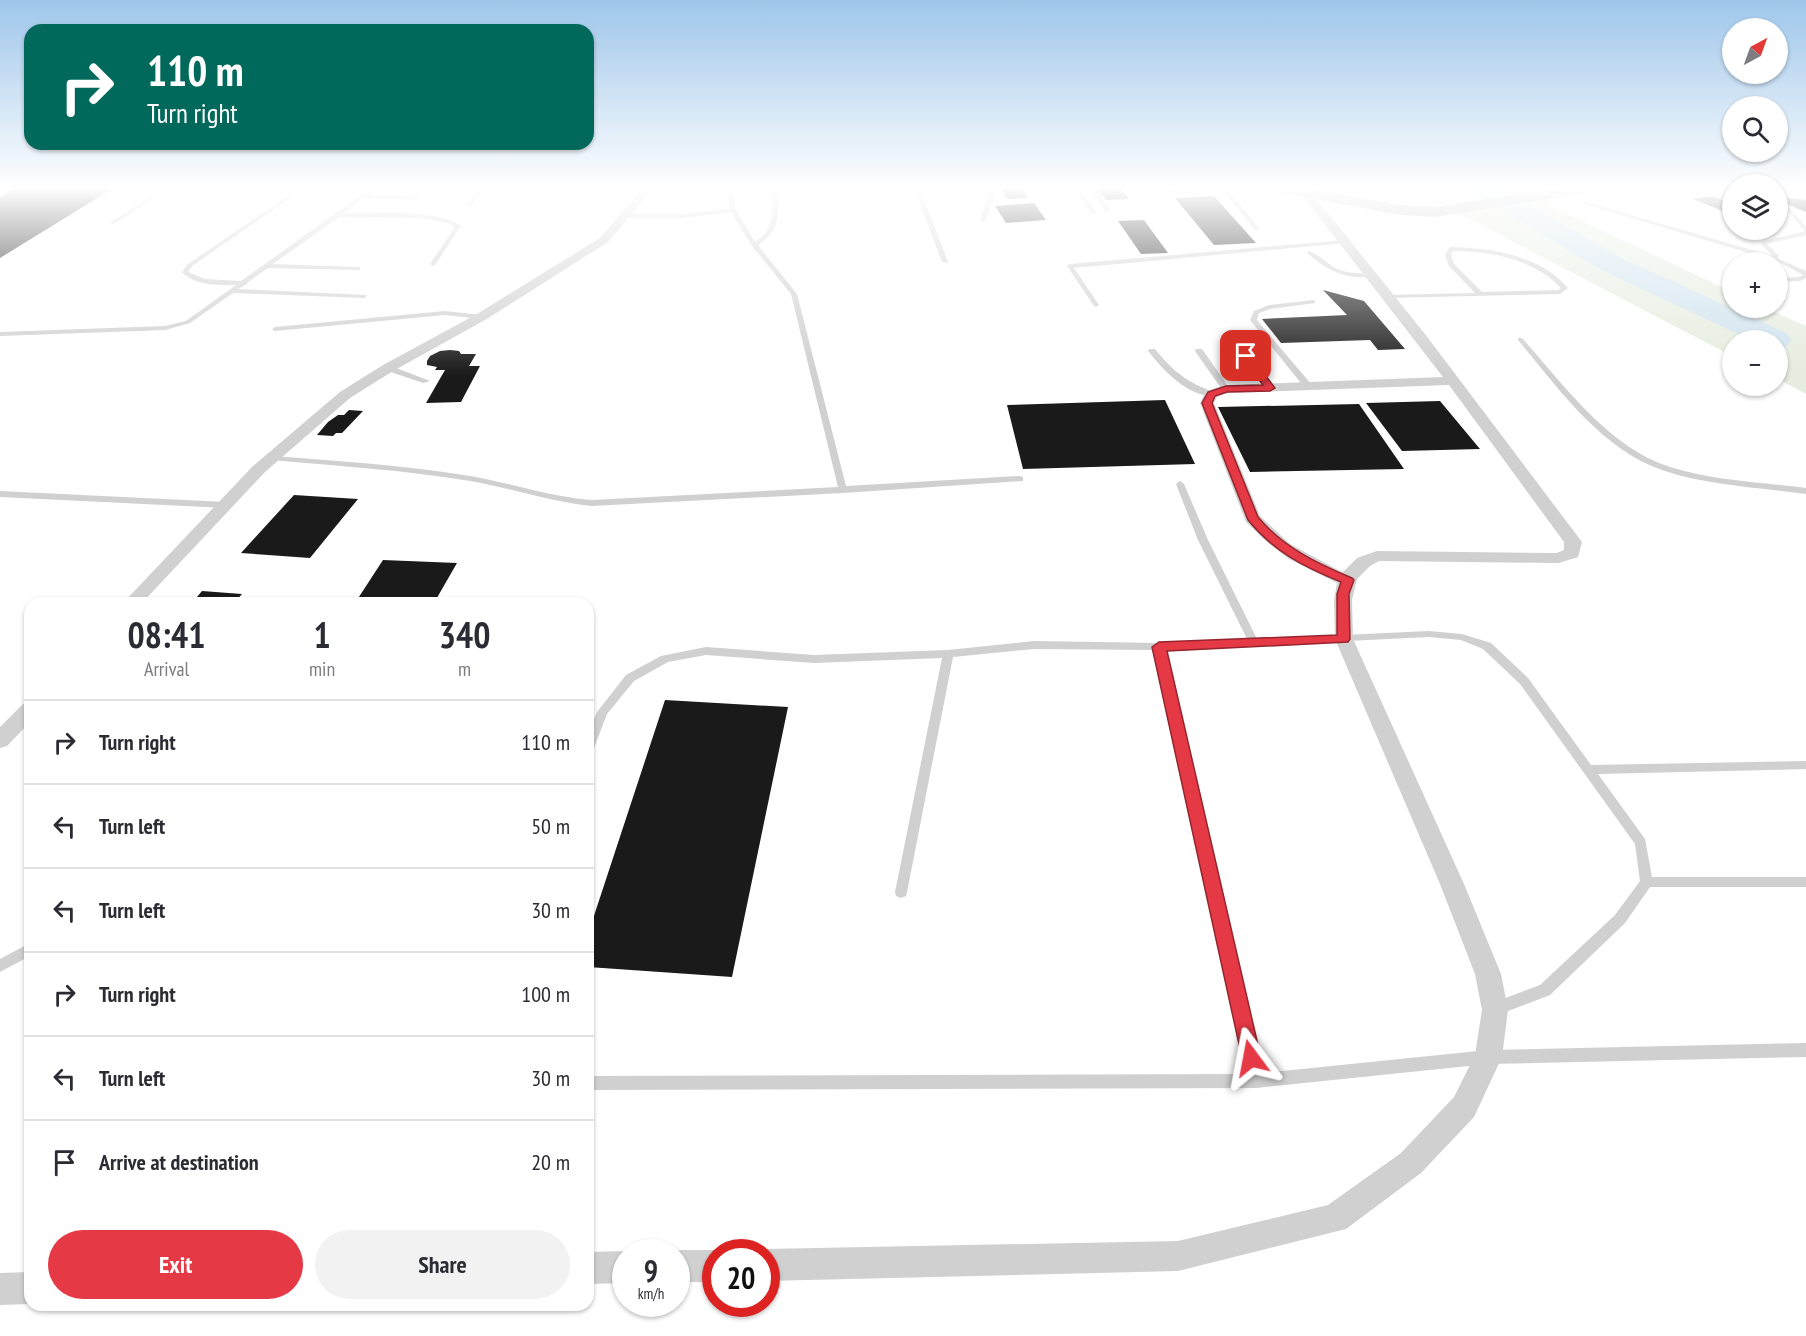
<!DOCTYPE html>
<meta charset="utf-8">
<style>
:root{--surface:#fff;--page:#f2f2f3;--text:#2b2b33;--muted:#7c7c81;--line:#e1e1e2;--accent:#e63946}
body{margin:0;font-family:"PT Sans Narrow",sans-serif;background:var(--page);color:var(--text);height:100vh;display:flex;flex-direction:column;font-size:22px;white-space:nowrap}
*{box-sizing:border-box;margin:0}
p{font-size:20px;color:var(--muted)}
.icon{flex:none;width:33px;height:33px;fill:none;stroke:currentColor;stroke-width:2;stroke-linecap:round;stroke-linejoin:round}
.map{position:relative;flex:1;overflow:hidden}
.side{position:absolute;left:24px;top:597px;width:570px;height:714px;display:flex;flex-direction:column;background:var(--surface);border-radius:18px;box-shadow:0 2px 4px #0004}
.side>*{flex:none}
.hud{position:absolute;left:24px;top:24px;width:570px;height:126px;border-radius:18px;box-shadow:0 2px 4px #0004;background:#00695c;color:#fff;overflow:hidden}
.needle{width:39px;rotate:41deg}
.buttons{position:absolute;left:1722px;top:18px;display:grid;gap:12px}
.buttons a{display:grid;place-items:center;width:66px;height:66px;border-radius:50%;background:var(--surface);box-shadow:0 2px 4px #0004;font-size:30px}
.speed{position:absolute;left:612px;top:1239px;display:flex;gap:12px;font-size:30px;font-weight:700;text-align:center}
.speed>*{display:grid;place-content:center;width:78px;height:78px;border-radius:50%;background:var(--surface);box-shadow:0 2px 4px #0004;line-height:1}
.speed small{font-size:15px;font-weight:400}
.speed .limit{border:9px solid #d22;background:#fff;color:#111}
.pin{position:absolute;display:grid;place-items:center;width:51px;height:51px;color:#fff;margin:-26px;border-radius:12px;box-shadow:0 3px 9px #0006}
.me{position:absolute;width:66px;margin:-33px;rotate:347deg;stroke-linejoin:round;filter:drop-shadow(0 0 4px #0008)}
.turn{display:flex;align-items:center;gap:21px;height:126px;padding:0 24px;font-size:27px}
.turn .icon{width:78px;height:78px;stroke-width:2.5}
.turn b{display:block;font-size:42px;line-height:51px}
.eta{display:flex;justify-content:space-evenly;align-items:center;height:102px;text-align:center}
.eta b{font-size:36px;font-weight:700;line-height:42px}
.primary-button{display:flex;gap:12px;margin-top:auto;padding:12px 24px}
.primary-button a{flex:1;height:69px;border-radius:36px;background:var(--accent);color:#fff;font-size:24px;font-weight:700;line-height:69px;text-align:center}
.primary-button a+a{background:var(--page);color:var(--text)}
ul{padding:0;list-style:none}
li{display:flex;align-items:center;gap:18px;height:84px;padding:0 24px;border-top:2px solid var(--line)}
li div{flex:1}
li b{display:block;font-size:22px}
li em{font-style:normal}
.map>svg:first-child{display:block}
</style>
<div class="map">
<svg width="1806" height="1336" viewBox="0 0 1806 1336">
<rect width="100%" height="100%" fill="#fff"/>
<path fill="#e6ecdf" d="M1410 188H1529L1561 211 1732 292V308H1766L1806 326V394L1778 379V340H1732V356Z"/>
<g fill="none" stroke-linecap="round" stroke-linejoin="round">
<path fill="#cfe2ee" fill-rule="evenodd" d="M1471 188H1501L1621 258 1786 333 1791 340 1786 347 1778 349V340H1751L1601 270 1474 193Z"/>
</g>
<path fill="#1a1a1a" d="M16 188H94L112 189 0 258V197Z
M1001 188H1022L1028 198 1007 199Z
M1097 188H1120L1129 199 1106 200Z
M1214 196 1256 243 1214 245 1175 198Z
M1705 197H1715L1732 204V212L1728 213 1693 199Z
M1780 197 1806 200V212L1784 203H1787Z
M1034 203 1046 220 1006 223 995 206Z
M1144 220 1168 253 1141 254 1118 221Z
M1323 290 1364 301 1405 349 1378 350 1370 340 1281 343 1262 319 1347 315Z
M450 350 459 351 461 354H476L469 366H480L461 402 426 403 445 370H435L437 367 427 365V361L430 356 440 351Z
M1165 400 1195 464 1023 469 1007 405Z
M1440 401 1480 449 1402 451 1366 403Z
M1359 404 1404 469 1250 472 1218 407Z
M349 410 363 411 342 433H336L333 436 317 435 328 422 338 415H344Z
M294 495 358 499 310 558 241 553Z
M383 560 457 563 434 603H355Z
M202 591 242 594 234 603H192Z
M277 599 321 601V603H274Z
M665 700 788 707 732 977 588 967V934Z"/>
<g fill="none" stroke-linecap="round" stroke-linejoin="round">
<path fill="#d0d0d0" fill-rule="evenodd" d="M164 188H170L114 224 109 223Z
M299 188H305L192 266 188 272 205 279 241 281 371 188H377L370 195 416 196 419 198 416 200 365 198 343 213C373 214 438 208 461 226L435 265 433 266 430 264 455 227 448 223 420 218 339 217 273 264 358 267 360 268V270L268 268 248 282 247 284 238 289 366 295 367 296 364 298 233 293 190 323 165 330 0 336V332L165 326 186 321 236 285C217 285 196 286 182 272L188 264Z
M479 188H484L471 206H467L466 205Z
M727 188H733L736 210 755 242C777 227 772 211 772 188H778C778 215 782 229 758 245L797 294 846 486 1020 476 1023 477V481L843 493 592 506C550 502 511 488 470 481 404 470 338 466 272 460L268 458 272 456C338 461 404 465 470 476 511 483 550 497 592 500L838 487 791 294 752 246 731 212 683 218H625L622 216 625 214H683L730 209Z
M914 188H920L948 262 947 263 942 262Z
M987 188H993L995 194 986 220 983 222 980 220 989 194Z
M1074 188H1079L1096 212 1095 213H1091Z
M1090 188H1096L1110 211 1109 212H1105Z
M1227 188 1259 228V230H1255L1224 192 1169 193 1166 191 1169 189Z
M1778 196 1806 226V235L1767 244 1779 256 1777 258 1806 271V278L1800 281 1778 282V278L1799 277 1803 275 1779 262 1581 203 1586 202 1773 256 1761 244V242L1805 231 1778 201Z
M1345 240 1348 242 1347 243 1074 268 1099 305 1096 307 1094 306 1067 266 1070 264Z
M1451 247C1492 248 1540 255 1568 288L1560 294 1387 298 1386 297 1389 295 1475 293 1449 266 1445 255 1449 248ZM1453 251C1492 251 1533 259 1561 288L1558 290 1482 292 1454 264 1451 255Z
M1307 251C1317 252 1327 264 1337 269 1348 274 1360 273 1372 274L1375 276C1369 279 1363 277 1356 277 1336 275 1322 266 1307 253Z
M1313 300 1315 301V303L1270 309 1259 313 1257 320 1311 384 1312 386 1308 388H1305L1250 320 1254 311 1269 305Z
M445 311 481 315 484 317 481 319 445 315 275 331 272 329 275 327Z
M1518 338H1522C1563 384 1609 448 1670 467 1714 481 1761 482 1806 488V494C1758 487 1708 486 1662 470 1601 449 1558 388 1518 340Z
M1230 339H1236L1273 386V390H1267L1230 343Z
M1149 349H1155C1173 371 1186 382 1214 392V396C1188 397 1163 370 1148 351Z
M1196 349H1202L1230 389 1229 391H1223L1195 351Z
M385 366H391L430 381 423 383 385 370Z
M1180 481 1184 484 1208 540 1257 639 1429 631 1462 634 1491 643 1528 678 1591 765 1806 761V769L1598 774 1645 839 1652 877H1806V887H1650L1625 923 1550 995 1495 1016 1490 1014 1488 1009 1490 1004 1540 985 1615 915 1640 881 1635 844 1520 684 1483 649 1461 640 1429 637 1165 650 1262 1073 1488 1050 1806 1043V1057L1488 1064 1256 1088 588 1090V1076L1247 1074 1155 650 1034 649 953 657 907 892 906 896 901 898 896 896 895 892 942 658 814 663 706 655 668 662 634 681 607 714 594 748 592 751 588 752V734L597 712 626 675 661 656 706 647 814 655 948 650 1034 641 1159 643 1247 639 1198 540 1176 484Z
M0 491 226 502 230 505 226 508 0 497Z
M30 943V956L0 972V959Z"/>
<path fill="#d0d0d0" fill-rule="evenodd" d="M643 188H654L608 242 485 320 393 371 350 398 265 472 142 603H123L253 466 340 392 383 365 477 314 600 238Z
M1306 190 1310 191 1425 334 1582 542 1578 557 1559 563 1379 561 1370 566 1357 579 1352 600 1353 639 1464 884 1501 974 1508 1010 1502 1057 1474 1117 1421 1173 1346 1229 1178 1271 766 1281V1252H759L766 1249 1178 1241 1328 1205 1401 1153 1454 1097 1475 1055 1482 1010 1475 974 1440 884 1335 639 1334 600 1337 583 1289 559 1267 542 1246 522 1200 403 1206 391 1226 385 1443 377 1302 195V191ZM1449 385 1564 542V550L1557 553 1377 551 1357 558 1343 572 1340 571 1290 544 1260 516 1214 403 1217 397 1227 393Z
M30 702V722L7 746 0 748V727L23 704Z
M676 1250H716L721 1252H716V1282H676V1252H671Z
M626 1251 629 1252H626V1283L588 1284V1252Z
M30 1272V1304L0 1305V1273Z"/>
<path fill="#bdbdbd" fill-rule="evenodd" d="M1272 188H1306L1400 205 1435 207 1561 188H1600L1593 192 1435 217 1400 215 1279 192Z"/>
</g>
<linearGradient id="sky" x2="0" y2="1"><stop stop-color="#9ec6ea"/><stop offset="0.5" stop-color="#fff"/><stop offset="1" stop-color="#fff" stop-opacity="0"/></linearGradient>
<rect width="1806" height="375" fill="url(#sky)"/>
<path fill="#e63946" stroke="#96252e" stroke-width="1.5" d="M1246 353 1249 354 1275 388 1270 391 1227 392 1215 396 1212 403 1258 517C1283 547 1316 563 1352 578L1354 580 1349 594 1350 639 1348 642 1167 651 1261 1058 1258 1065 1251 1067 1245 1065 1242 1058 1152 647 1159 642 1337 635V594L1341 582C1304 567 1274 552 1248 520L1202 403 1208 392 1226 386 1263 385 1241 356Z"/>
</svg>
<div class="buttons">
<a><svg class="needle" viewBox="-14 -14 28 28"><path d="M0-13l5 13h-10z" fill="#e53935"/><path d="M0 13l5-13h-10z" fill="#7c7c81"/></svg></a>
<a><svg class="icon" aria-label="search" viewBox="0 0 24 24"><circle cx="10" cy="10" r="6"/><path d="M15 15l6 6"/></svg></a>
<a><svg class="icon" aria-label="layers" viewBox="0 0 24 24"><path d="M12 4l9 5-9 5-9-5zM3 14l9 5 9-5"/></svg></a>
<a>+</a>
<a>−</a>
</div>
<div class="speed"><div>9<small>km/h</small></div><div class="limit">20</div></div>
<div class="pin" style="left:1246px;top:356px;background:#d93025"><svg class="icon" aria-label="arrive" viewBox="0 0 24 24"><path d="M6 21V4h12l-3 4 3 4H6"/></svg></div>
<svg class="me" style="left:1251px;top:1058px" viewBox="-20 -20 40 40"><path d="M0-17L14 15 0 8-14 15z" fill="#e63946" stroke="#fff" stroke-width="4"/></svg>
<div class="hud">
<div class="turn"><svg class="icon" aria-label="right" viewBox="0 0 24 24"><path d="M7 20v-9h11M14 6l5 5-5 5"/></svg><div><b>110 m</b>Turn right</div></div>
</div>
<section class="side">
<div class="eta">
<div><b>08:41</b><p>Arrival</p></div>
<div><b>1</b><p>min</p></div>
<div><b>340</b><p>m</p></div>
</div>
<ul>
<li><svg class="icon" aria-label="right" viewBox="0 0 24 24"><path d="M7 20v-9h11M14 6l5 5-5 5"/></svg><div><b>Turn right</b></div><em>110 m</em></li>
<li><svg class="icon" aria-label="left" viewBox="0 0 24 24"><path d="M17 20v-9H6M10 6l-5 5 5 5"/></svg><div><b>Turn left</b></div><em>50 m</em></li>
<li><svg class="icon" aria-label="left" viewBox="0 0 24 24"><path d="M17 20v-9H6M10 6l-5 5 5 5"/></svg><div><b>Turn left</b></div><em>30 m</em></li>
<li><svg class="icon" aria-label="right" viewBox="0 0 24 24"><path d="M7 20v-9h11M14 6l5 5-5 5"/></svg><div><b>Turn right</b></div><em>100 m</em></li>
<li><svg class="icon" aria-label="left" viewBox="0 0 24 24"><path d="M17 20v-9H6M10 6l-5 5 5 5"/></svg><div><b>Turn left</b></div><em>30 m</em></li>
<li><svg class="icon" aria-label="arrive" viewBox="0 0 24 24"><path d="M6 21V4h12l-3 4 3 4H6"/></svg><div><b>Arrive at destination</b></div><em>20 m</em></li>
</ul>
<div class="primary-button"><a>Exit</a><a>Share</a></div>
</section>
</div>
